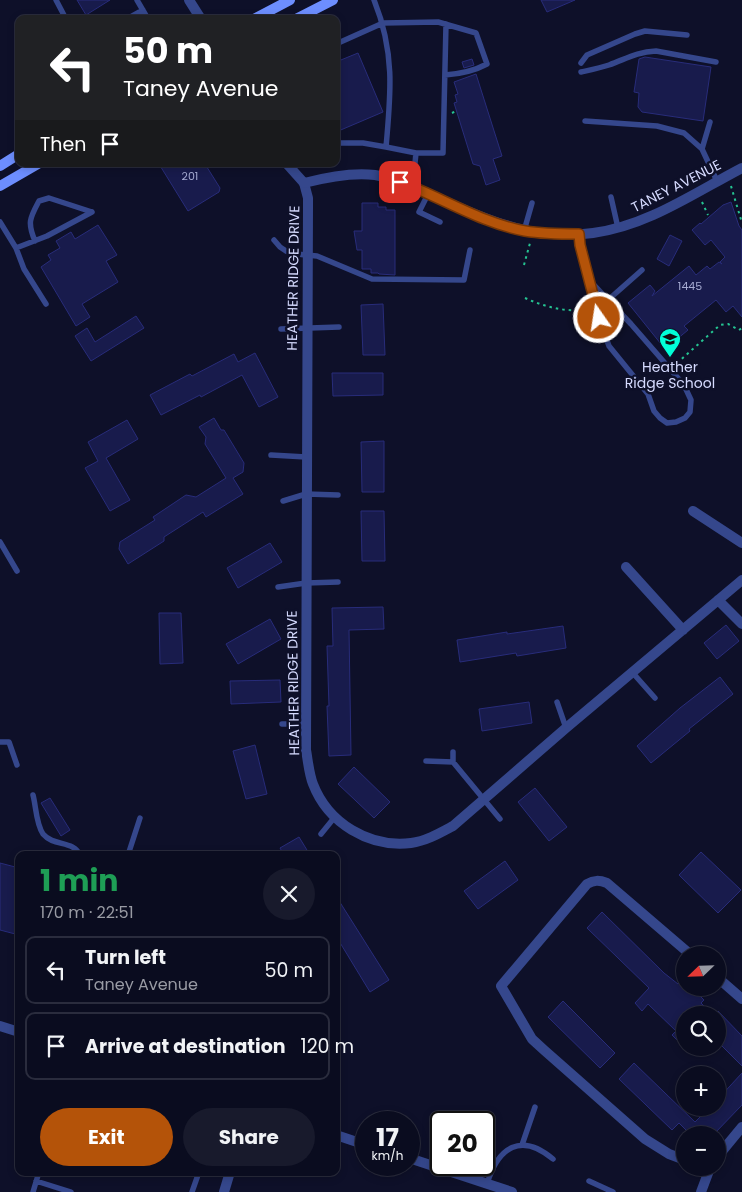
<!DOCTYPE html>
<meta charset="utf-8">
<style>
:root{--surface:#0a0c1f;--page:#181a2c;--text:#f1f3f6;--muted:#999ba4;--line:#2a2c3d;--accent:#b45309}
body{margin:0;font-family:Poppins,sans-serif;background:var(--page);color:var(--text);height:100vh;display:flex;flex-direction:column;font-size:19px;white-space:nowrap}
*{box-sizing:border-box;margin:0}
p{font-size:16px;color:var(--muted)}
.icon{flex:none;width:28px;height:28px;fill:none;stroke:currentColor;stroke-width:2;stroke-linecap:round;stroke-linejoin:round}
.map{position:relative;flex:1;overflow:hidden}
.side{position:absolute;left:15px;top:851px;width:325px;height:325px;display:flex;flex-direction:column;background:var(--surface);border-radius:10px;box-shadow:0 2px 8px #0003,0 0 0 1px var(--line)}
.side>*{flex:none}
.guide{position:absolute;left:15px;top:15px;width:325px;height:152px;border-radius:10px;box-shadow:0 2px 8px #0003,0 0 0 1px var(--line);background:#202124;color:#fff;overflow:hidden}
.needle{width:32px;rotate:247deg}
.tools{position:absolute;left:676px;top:946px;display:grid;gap:10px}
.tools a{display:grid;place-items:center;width:50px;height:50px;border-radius:50%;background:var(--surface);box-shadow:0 2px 8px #0003,0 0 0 1px var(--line);font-size:25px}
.speed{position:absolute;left:355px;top:1111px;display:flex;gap:10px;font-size:25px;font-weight:700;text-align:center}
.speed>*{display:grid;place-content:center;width:65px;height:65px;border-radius:50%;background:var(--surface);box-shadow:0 2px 8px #0003,0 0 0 1px var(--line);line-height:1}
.speed small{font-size:12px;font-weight:400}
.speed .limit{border:2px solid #111;border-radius:8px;background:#fff;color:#111}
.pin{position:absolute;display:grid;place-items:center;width:42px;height:42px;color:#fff;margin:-21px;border-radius:10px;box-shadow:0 2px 8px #0006}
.me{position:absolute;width:55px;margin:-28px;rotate:347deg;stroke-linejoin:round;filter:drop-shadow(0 0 4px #0008)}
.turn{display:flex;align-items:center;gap:18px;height:105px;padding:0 25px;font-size:22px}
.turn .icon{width:65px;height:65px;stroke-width:2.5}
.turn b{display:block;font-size:35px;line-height:42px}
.then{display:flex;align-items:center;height:48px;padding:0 25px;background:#0003;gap:10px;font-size:19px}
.round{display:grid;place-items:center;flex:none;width:52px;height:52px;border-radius:26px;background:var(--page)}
.summary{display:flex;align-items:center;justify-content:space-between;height:85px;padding:0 25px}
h1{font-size:30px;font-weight:700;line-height:38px;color:#1e9e55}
.button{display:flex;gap:10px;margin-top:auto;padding:10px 25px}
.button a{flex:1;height:58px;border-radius:30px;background:var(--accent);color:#fff;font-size:20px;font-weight:700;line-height:58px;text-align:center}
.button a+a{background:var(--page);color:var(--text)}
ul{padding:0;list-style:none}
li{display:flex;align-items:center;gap:15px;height:68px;margin:0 10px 8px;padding:0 15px;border:2px solid var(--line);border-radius:10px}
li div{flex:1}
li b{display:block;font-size:19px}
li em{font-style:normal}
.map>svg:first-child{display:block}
</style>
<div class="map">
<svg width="742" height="1192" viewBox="0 0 742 1192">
<rect width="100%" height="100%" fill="#0e1029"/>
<path fill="#181b4c" stroke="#282c7a" d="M77 0H110L86 15Z
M541 0H575L547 12Z
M358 53 383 112 336 132V62Z
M645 57 711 67 703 121 642 112 638 107 639 93 634 92 639 59Z
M472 59 474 65 464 68 462 62Z
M476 74 502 156 493 159 500 180 486 185 480 166 473 164 454 103 457 102 455 95 458 94 454 82Z
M159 164H205L220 188 219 192 188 211Z
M731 202 739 226 742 230V317L733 306 726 312 716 300 684 326 688 330 665 349 628 303 650 285 655 291 652 296 689 266 696 275 707 266 710 269 719 262 722 264 720 262 725 257 711 240 705 245 692 230 700 223 701 224 723 205Z
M362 203H378V207H386V210H395V275L379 274 378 273H371V269H362V250H357L354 231H362Z
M98 225 117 255 106 261 118 282 82 304 90 317 76 326 41 267 51 260 48 255 60 248 56 241 71 232 75 239Z
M670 235 682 241 669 266 657 259Z
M383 304 385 355H363L361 305Z
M136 316 144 328 91 361 75 336 87 328 95 342Z
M255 353 278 397 259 407 242 375 201 397 200 395 161 415 150 395 190 374 192 376 234 354 238 362Z
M332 373H383V395L333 396Z
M214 418 221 430H224L244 463 243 472 233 478 243 494 206 517 203 512 164 537V541L128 564 119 549 120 542 155 520 153 517 186 495 196 497 226 478 205 444 206 437 199 427Z
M127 420 138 439 106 458 130 500 110 511 85 468 98 461 88 442Z
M384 441V492H362L361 442Z
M361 511H384L385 561H362Z
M270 543 282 562 238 588 227 568Z
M383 607 384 629 349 630 351 755 329 756 327 706H329L327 646H333L332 608Z
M159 613H181L183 663 160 664Z
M270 619 281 639 238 664 226 644Z
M726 625 739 641 717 659 704 643Z
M563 626 566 648 517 656 516 653 460 662 457 640 507 632V634Z
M720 677 733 694 689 729 690 731 651 763 637 746 680 708Z
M280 680 281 702 231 704 230 681Z
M529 702 532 723 482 731 479 709Z
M255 745 267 794 246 799 233 751Z
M354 767 390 802 374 818 338 784Z
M535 788 567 827 549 841 518 802Z
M50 798 70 830 61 836 41 803Z
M299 837 310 855H284L280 848Z
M701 852 741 890 718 913 679 875Z
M505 861 518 880 478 909 464 891Z
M0 863 19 868V935L0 930Z
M336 896 389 980 370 992 339 941 336 943Z
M602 912 664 973 678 984 685 977V988H692L704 1000 701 1003 708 1010 703 1015H685V1040L682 1037 678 1041 672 1035 676 1031 648 1004 642 1011 635 1003 649 988 587 928Z
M563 1001 615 1053 600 1068 548 1017Z
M718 1011 742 1036V1066L718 1042Z
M634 1063 695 1122 709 1108H718V1099L742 1073V1105L713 1135H691L679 1123 672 1130 619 1079Z"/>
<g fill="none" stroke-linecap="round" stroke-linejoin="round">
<path stroke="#25c492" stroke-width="2" stroke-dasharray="2.5 4" stroke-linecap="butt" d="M179 19 181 18
M452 113 456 111
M731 186 742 223
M702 202 708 215
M524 265 530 243
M525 298C545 307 567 313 589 309
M677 363 720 325 728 324 739 330 742 328"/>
<path stroke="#35478c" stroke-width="5.5" d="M56 0 66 19
M137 0 148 19
M127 19 143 10
M336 44 383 23 438 22 476 33 487 64C474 71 459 74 445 75
M581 63 587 55 635 34 645 31 687 35
M581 72C590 70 600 68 609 65 626 59 636 52 656 51L716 62
M585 121 657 126 684 133 702 149 717 181
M336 143H363L386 147C391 93 395 52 374 0
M386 147 416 153H443L446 24
M702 149 710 122
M409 185 414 173 416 153
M428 194 419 212 440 222
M611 197 618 228
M0 222 16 248 24 269 46 304
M524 231 532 203
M579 234 580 245 599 318 609 346 648 394 654 411 660 418 667 423 676 422 685 418 690 412 691 400 684 385 631 324 590 281
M274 240 280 247 286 251 296 254 317 256 372 279 464 280 470 250
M35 241C27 222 30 218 39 201L49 198 92 212
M16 248 47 236 92 212
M608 300 642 270
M281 329 339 327
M271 455 306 457
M283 501 306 494 338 495
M0 542 17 571
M278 587 306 583 338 582
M632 672 655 698
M557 702 566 728
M282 724H305
M0 742H9L17 765
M453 752V762L500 819
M426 761 453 762
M33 795C36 806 36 824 43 834 54 847 73 840 80 855
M321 834 334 818
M128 855 140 818
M493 1134 491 1156 494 1164
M522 1145 535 1107
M36 1181 71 1192
M589 1181 613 1192
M487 1184C498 1147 521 1132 553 1159
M33 1192 39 1172
M192 1192 199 1172"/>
<path stroke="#35478c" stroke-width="10" d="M304 183 308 198V208L306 750C308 761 309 774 313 784 328 823 369 848 411 843 426 841 440 833 453 826L566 728 742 580
M693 511 742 543
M626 567 683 630
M718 600 742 624
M718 978 742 999
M0 1026 19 1032
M336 1135 366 1145
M718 1156 742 1127
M409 1158 512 1192
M685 1160 669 1154 645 1139 544 1050 532 1039 501 986 587 884C594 880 599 880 607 883L691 955
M224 1192 230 1172
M701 1192 710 1168"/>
<path stroke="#35478c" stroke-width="10" d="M189 0 201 19
M287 164 304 183
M304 183C327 177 352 172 375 175 399 179 421 190 443 200 492 223 537 240 593 233 647 226 694 193 742 168"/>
<path stroke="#6d8eff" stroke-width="10" d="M254 19 290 0
M296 19 333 0
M0 166 19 154
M0 186 38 164"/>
</g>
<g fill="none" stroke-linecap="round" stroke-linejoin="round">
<g stroke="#753606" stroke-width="12">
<path id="route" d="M400 182C441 197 481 223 525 231 543 234 561 234 579 234L580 245 599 318"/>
</g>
<use href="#route" stroke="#b45309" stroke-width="9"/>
</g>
<defs>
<g id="school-pin" transform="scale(1.125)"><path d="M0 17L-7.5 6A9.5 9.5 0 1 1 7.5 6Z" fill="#02ffd8" stroke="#0e1029"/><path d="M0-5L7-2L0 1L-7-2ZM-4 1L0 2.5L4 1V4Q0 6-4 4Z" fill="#111"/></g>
</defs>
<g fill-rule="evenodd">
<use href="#school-pin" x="670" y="339"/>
</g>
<g text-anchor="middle" stroke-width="5" stroke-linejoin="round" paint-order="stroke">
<g font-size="11" fill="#a6abd2">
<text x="190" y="180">201</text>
<text x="690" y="290">1445</text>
</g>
<g font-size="14" fill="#d6dbff" stroke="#0e1029">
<text transform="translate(676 186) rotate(-27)" y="5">TANEY AVENUE</text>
<text transform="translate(293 278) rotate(-89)" y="5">HEATHER RIDGE DRIVE</text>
<text transform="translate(293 683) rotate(-91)" y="5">HEATHER RIDGE DRIVE</text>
</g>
<g font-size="14" fill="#d6dbff" stroke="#0e1029">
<text x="670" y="372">Heather<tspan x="670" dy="16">Ridge School</tspan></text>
</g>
</g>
</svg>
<div class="tools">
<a><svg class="needle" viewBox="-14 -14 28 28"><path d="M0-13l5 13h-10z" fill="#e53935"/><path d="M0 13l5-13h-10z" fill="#999ba4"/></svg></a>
<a><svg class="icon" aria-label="search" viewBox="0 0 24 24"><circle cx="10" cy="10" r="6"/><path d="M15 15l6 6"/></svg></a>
<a>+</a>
<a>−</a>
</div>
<div class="speed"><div>17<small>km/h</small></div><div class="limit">20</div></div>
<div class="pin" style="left:400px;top:182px;background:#d93025"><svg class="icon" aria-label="arrive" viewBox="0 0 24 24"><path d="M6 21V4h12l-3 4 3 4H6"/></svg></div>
<svg class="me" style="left:599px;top:318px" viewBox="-20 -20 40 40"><circle r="17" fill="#b45309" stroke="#fff" stroke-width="3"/><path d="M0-11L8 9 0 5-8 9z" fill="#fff"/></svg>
<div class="guide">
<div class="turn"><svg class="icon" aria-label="left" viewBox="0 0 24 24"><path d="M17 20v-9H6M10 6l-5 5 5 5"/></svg><div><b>50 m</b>Taney Avenue</div></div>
<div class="then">Then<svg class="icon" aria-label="arrive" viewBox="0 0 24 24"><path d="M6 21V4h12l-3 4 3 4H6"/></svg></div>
</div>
<section class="side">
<div class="summary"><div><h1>1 min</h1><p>170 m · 22:51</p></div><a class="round"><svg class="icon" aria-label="close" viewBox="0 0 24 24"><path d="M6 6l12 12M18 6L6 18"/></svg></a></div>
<ul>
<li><svg class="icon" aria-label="left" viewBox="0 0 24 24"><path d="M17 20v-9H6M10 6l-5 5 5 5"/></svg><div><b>Turn left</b><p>Taney Avenue</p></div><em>50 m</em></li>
<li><svg class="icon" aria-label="arrive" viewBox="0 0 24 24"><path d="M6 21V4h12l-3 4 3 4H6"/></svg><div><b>Arrive at destination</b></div><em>120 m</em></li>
</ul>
<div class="button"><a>Exit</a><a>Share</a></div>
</section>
</div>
